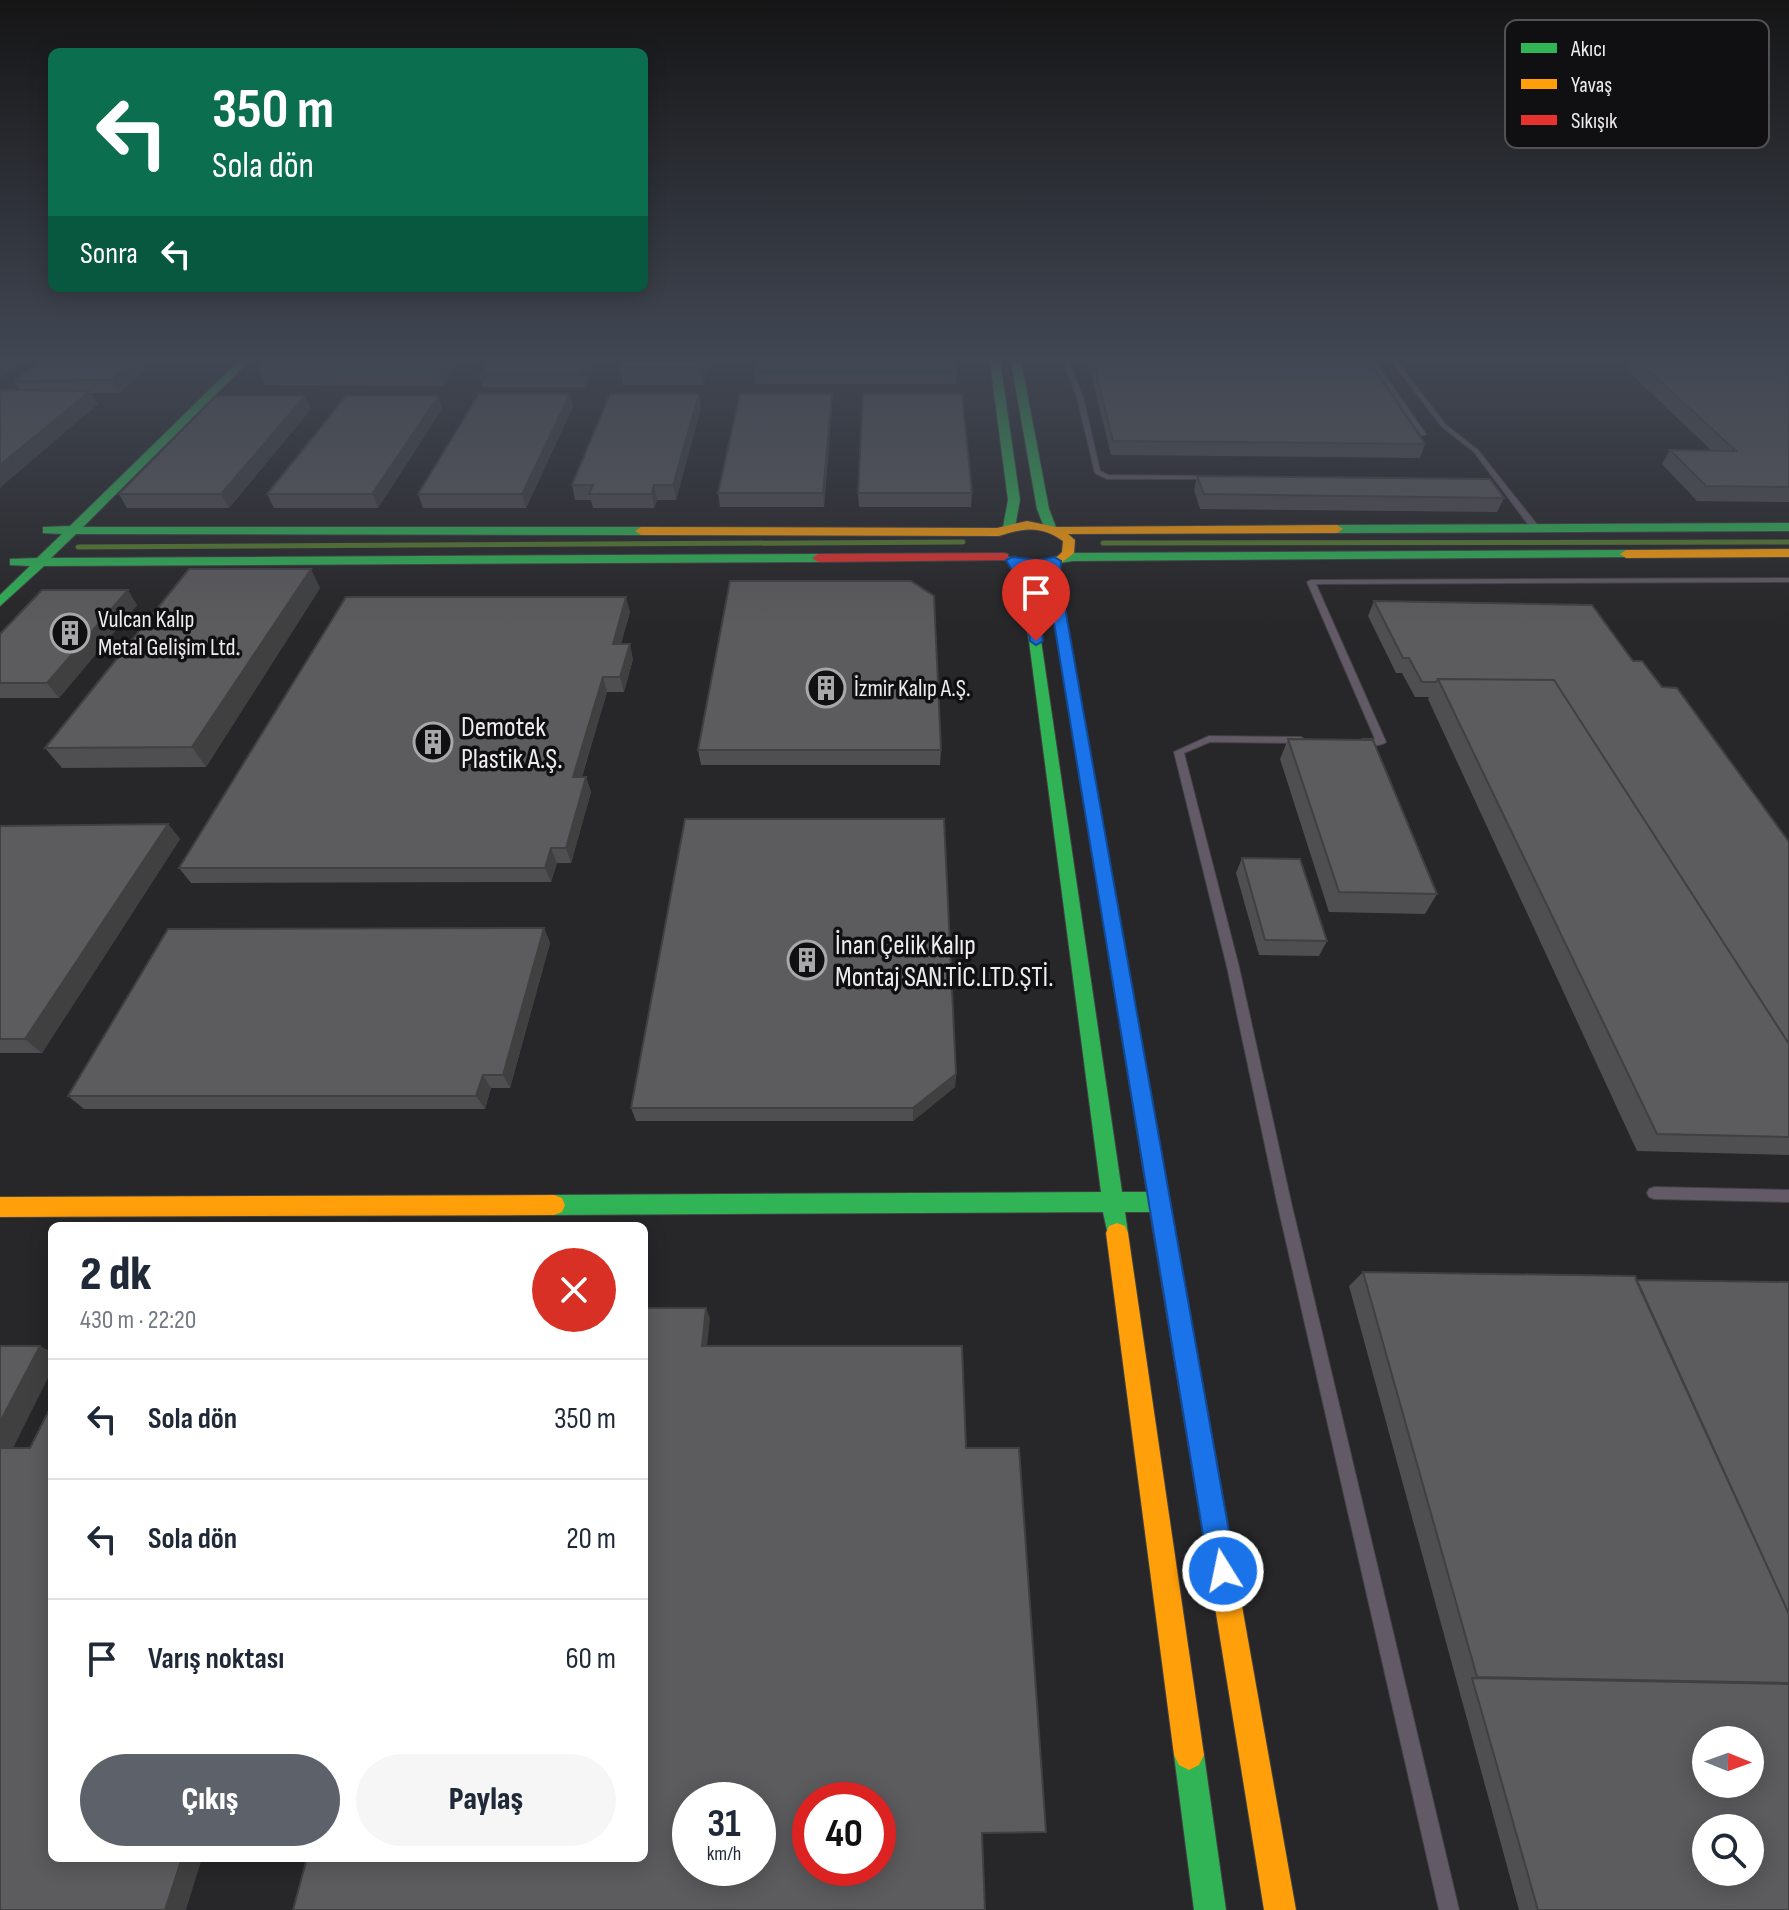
<!DOCTYPE html>
<html lang="tr">
<meta charset="utf-8">
<style>
:root{--surface:#fff;--page:#f6f6f7;--text:#1f2937;--muted:#747a83;--line:#e0e1e3;--accent:#5d626a}
body{margin:0;font-family:"Sofia Sans Condensed",sans-serif;background:var(--page);color:var(--text);height:100vh;display:flex;flex-direction:column;font-size:30px;white-space:nowrap}
*{box-sizing:border-box;margin:0}
p{font-size:26px;color:var(--muted)}
.icon{flex:none;width:44px;height:44px;fill:none;stroke:currentColor;stroke-width:2;stroke-linecap:round;stroke-linejoin:round}
.map{position:relative;flex:1;overflow:hidden}
.side{position:absolute;left:48px;top:1222px;width:600px;height:640px;display:flex;flex-direction:column;background:var(--surface);border-radius:12px;box-shadow:0 4px 20px #0003}
.side>*{flex:none}
.top-card{position:absolute;left:48px;top:48px;width:600px;height:244px;border-radius:12px;box-shadow:0 4px 20px #0003;background:#0b6e4f;color:#fff;overflow:hidden}
.needle{width:52px;rotate:91deg}
.tools{position:absolute;left:1692px;top:1726px;display:grid;gap:16px}
.tools a{display:grid;place-items:center;width:72px;height:72px;border-radius:50%;background:var(--surface);box-shadow:0 4px 20px #0003;font-size:40px}
.speed{position:absolute;left:672px;top:1782px;display:flex;gap:16px;font-size:40px;font-weight:700;text-align:center}
.speed>*{display:grid;place-content:center;width:104px;height:104px;border-radius:50%;background:var(--surface);box-shadow:0 4px 20px #0003;line-height:1}
.speed small{font-size:20px;font-weight:400}
.speed .limit{border:12px solid #d22;background:#fff;color:#111}
.pin{position:absolute;display:grid;place-items:center;width:68px;height:68px;color:#fff;margin:-82px -34px;border-radius:50% 50% 50% 0;rotate:-45deg;box-shadow:0 0 8px #0007}
.pin .icon{rotate:45deg}
.me{position:absolute;width:88px;margin:-44px;rotate:350deg;stroke-linejoin:round;filter:drop-shadow(0 0 6px #0008)}
.turn{display:flex;align-items:center;gap:28px;height:168px;padding:0 32px;font-size:36px}
.turn .icon{width:104px;height:104px;stroke-width:2.5}
.turn b{display:block;font-size:56px;line-height:68px}
.then{display:flex;align-items:center;height:76px;padding:0 32px;background:#0003;gap:16px;font-size:30px}
.round{display:grid;place-items:center;flex:none;width:84px;height:84px;border-radius:42px;background:var(--page)}
.headline{display:flex;align-items:center;justify-content:space-between;height:136px;padding:0 32px}
h1{font-size:48px;font-weight:800;line-height:60px}
.action{display:flex;gap:16px;margin-top:auto;padding:16px 32px}
.action a{flex:1;height:92px;border-radius:48px;background:var(--accent);color:#fff;font-size:32px;font-weight:800;line-height:92px;text-align:center}
.action a+a{background:var(--page);color:var(--text)}
ul{padding:0;list-style:none}
li{display:flex;align-items:center;gap:24px;height:120px;padding:0 32px;border-top:2px solid var(--line)}
li div{flex:1}
li b{display:block;font-size:30px}
li em{font-style:normal}
.map>svg:first-child{display:block}
</style>
<div class="map">
<svg width="1789" height="1910" viewBox="0 0 1789 1910">
<rect width="100%" height="100%" fill="#272628"/>
<g fill="none" stroke-linecap="round" stroke-linejoin="round">
<path stroke="#577c2d" stroke-width="5" d="M1103 543 1789 542
M78 547 963 542"/>
<g stroke="#434244" stroke-width="2">
<path id="lane" d="M1063 361H1069L1083 397 1100 471 1108 475 1211 476 1214 478 1213 479H1107L1095 473 1077 397Z
M1369 361H1375L1426 434 1425 435H1421Z
M1391 361H1397L1446 425 1478 450 1539 527V531H1533L1474 452 1442 427Z
M1789 578V582L1316 584 1386 742C1380 747 1363 747 1357 742L1362 739H1375L1307 582 1311 580Z
M1209 736 1301 737 1306 740 1301 743 1210 742 1184 753 1239 967 1291 1202 1459 1910H1439L1277 1202 1227 967 1174 752Z
M1654 1187 1789 1190V1202L1654 1199 1649 1197 1647 1193 1649 1189Z"/>
</g>
<g stroke="#434244" stroke-width="2">
<path id="fast" d="M239 361H249L83 527H641L647 531 641 535 76 534 51 558 818 554 824 558 818 562 44 566 0 606V595L30 566 10 565V559L37 558 62 534 43 533V527L70 526Z
M990 361H1000L1020 500 1015 527 1009 531 1003 527 1008 500Z
M1011 361H1021L1049 509 1056 527 1050 531 1044 527 1037 509Z
M1789 523V531L1337 533 1331 529 1337 525Z
M1626 550 1632 554 1630 557 1073 561 1060 563 1059 580 1229 1533 1225 1542 1216 1546 1207 1542 1203 1533 1150 1212H1125L1128 1233 1125 1240 1117 1243 1109 1240 1103 1212 554 1215 546 1212 543 1205 546 1198 554 1195 1101 1192 1029 641 1021 586 1006 560 1008 557H1016L1033 586 1122 1192H1147L1045 559 1073 553Z
M1189 1740 1199 1745 1204 1755 1226 1910H1194L1174 1755 1179 1745Z"/>
</g>
<g stroke="#434244" stroke-width="2">
<path id="slow" d="M1027 521 1056 527 1337 525 1343 529 1337 533 1068 534 1075 540 1074 553 1061 563 1055 559 1062 552 1063 541C1041 525 1023 528 999 536L641 535 635 531 641 527 997 528Z
M1789 549V557L1626 558 1620 554 1626 550Z
M554 1195 562 1198 565 1205 562 1212 554 1215 0 1217V1197Z
M1117 1223 1125 1226 1128 1233 1204 1755 1199 1765 1189 1770 1179 1765 1174 1755 1106 1233 1109 1226Z
M1216 1520 1225 1524 1229 1533 1296 1910H1264L1203 1533 1207 1524Z"/>
</g>
<g stroke="#434244" stroke-width="2">
<path id="jam" d="M1004 553 1008 554V560L818 562 812 558 818 554Z"/>
</g>
<use href="#lane" fill="#635a67" fill-rule="evenodd"/>
<use href="#fast" fill="#30b455" fill-rule="evenodd"/>
<use href="#slow" fill="#ff9f0a" fill-rule="evenodd"/>
<use href="#jam" fill="#e5322d" fill-rule="evenodd"/>
</g>
<path fill="#4f4e50" d="M40 361H154L119 393H91L98 404 20 390 14 381Z
M264 361H460L443 386 266 385 258 368Z
M487 361H597L585 387H483L479 374Z
M622 361H710L703 385H623L619 367Z
M1088 361H1369L1425 444 1420 458 1111 455Z
M1632 361H1789V502L1697 501 1662 464 1670 450 1712 451 1627 370Z
M754 371H957L956 384H756Z
M570 394 573 407 526 508H423L418 494Z
M832 394V407L824 507H720L718 493Z
M438 396 442 409 378 508H274L267 494Z
M701 408 676 500H657L654 508H593L591 500H575L572 485Z
M311 409 229 508H127L119 494Z
M1197 476 1504 498 1497 512 1200 509 1194 490Z
M858 493H972L971 507H859Z
M320 588 206 767 62 768 45 748Z
M1374 601 1633 661 1662 687 1789 842V1155L1637 1151 1428 699 1429 697H1415L1402 673H1396L1368 616Z
M137 605 59 698H0V634Z
M630 612 621 644 633 659 624 692H607L582 777H586L591 792 571 863H557L551 882 191 883 179 868Z
M1288 739 1437 894 1425 914 1329 912 1280 759Z
M698 750H941L940 765H701Z
M168 824 180 839 42 1053H0V826Z
M1242 858 1327 941 1319 956 1259 955 1236 873Z
M544 928 550 943 510 1088H491L485 1109H84L68 1096Z
M956 1074 955 1087 913 1121H636L631 1108Z
M1363 1272 1636 1280 1789 1910H1519L1349 1286Z"/>
<path fill="#404041" d="M0 361H24L0 378Z
M133 361H154L119 393 112 380Z
M443 361H460L443 386 437 369Z
M588 361H597L585 387 582 374Z
M702 361H710L703 385 700 367Z
M90 391 98 404 0 488V465Z
M570 394 573 407 526 508 522 494Z
M699 394 701 408 676 500 673 485Z
M832 394V407L824 507 823 493Z
M305 396 311 409 229 508 221 494Z
M438 396 442 409 378 508 372 494Z
M654 485 657 500 654 508 652 494Z
M311 569 320 588 206 767 192 747Z
M128 590 137 605 59 698 47 683Z
M626 597 630 612 616 659 613 644Z
M630 644 633 659 624 692 620 677Z
M603 677 607 692 577 792 573 777Z
M586 777 591 792 571 863 566 848Z
M168 824 180 839 42 1053 25 1039Z
M551 848 557 863 551 882 545 868Z
M544 928 550 943 510 1088 503 1075Z
M956 1074 955 1087 913 1121V1108Z
M483 1075 491 1088 485 1109 476 1096Z
M706 1308 710 1318 706 1356 702 1346Z
M40 1346 52 1352V1370L9 1456 0 1453V1422Z
M182 1858H202L186 1910H165Z"/>
<path fill="#5c5b5d" stroke="#404041" stroke-width="2" fill-rule="evenodd" d="M40 361H133L112 380 14 381Z
M264 361H443L437 369 258 368Z
M487 361H588L582 374H479Z
M622 361H702L700 367H619Z
M757 361H956L957 371H754Z
M1093 361H1369L1425 444 1113 441Z
M1638 361H1789V487L1706 486 1670 450 1736 451Z
M0 390 90 391 0 465Z
M479 394H570L522 494H418Z
M610 394H699L673 485H654L652 494H589L593 485H572Z
M740 394H832L823 493H718Z
M863 394H962L972 493H858Z
M216 396H305L221 494H119Z
M346 396H438L372 494H267Z
M1197 476 1490 479 1504 498 1204 494Z
M189 569H311L192 747 45 748Z
M730 581H911L934 596 941 750H698Z
M42 590H128L47 683H0V634Z
M346 597H626L613 644H630L620 677H603L573 777H586L566 848H551L545 868H179Z
M1374 601 1592 605 1633 661H1642L1662 687 1677 688 1789 842V1044L1554 680 1438 679 1436 682H1422L1409 658H1403Z
M1438 679 1554 680 1789 1044V1137L1657 1134Z
M1288 739 1373 740 1437 894 1339 892Z
M685 819H944L956 1074 913 1108H631Z
M168 824 25 1039H0V826Z
M1242 858 1300 859 1327 941 1265 940Z
M544 928 503 1075H483L476 1096H68L168 929Z
M1363 1272 1635 1276 1789 1614V1683L1477 1677Z
M1636 1280 1789 1282V1614Z
M644 1308H706L702 1346H962L966 1448H1019L1046 1832 982 1833 985 1910H293L307 1858H644ZM690 1800H758V1868H690ZM810 1800H878V1868H810Z
M0 1346H40L0 1422Z
M52 1404V1858H182L165 1910H0V1448H30Z
M1472 1678 1789 1684V1910H1538ZM1706 1740H1750V1784H1706ZM1706 1828H1750V1872H1706Z"/>
<linearGradient id="sky" x2="0" y2="1"><stop stop-color="#151516"/><stop offset="0.57" stop-color="#414753"/><stop offset="1" stop-color="#414753" stop-opacity="0"/></linearGradient>
<rect width="1789" height="628" fill="url(#sky)"/>
<path fill="#1a73e8" stroke="#114b97" stroke-width="2" d="M1012 557 1039 560 1054 557 1061 561 1060 580 1236 1571 1232 1581 1223 1585 1213 1581 1209 1571 1047 580 1048 566 1021 565 1034 586 1043 641 1036 645 1030 641 1021 586 1006 560Z"/>
<defs>
<g id="building-ring" transform="scale(2)"><circle r="9.5" fill="#100f11" stroke="#a8a7a9" stroke-width="1.5"/><path d="M-4-6H4V6H1V3H-1V6H-4ZM-2.5-4.3h1.7v1.8h-1.7ZM.8-4.3h1.7v1.8H.8ZM-2.5-1h1.7V.8h-1.7ZM.8-1h1.7V.8H.8Z" fill="#a8a7a9"/></g>
</defs>
<g fill-rule="evenodd">
<use href="#building-ring" x="70" y="633"/>
<use href="#building-ring" x="826" y="688"/>
<use href="#building-ring" x="433" y="742"/>
<use href="#building-ring" x="807" y="960"/>
</g>
<g text-anchor="middle" stroke-width="7" stroke-linejoin="round" paint-order="stroke">
<g font-size="24" fill="#eeecee" stroke="#100f11" text-anchor="start">
<text x="98" y="627">Vulcan Kalıp<tspan x="98" dy="28">Metal Gelişim Ltd.</tspan></text>
<text x="854" y="696">İzmir Kalıp A.Ş.</text>
</g>
<g font-size="28" fill="#eeecee" stroke="#100f11" text-anchor="start">
<text x="461" y="736">Demotek<tspan x="461" dy="32">Plastik A.Ş.</tspan></text>
<text x="835" y="954">İnan Çelik Kalıp<tspan x="835" dy="32">Montaj SAN.TİC.LTD.ŞTİ.</tspan></text>
</g>
</g>
<rect x="1505" y="20" width="264" height="128" rx="12" fill="#100f11" stroke="#535153" stroke-width="2"/>
<rect x="1521" y="43" width="36" height="10" fill="#30b455"/>
<rect x="1521" y="79" width="36" height="10" fill="#ff9f0a"/>
<rect x="1521" y="115" width="36" height="10" fill="#e5322d"/>
<g font-size="22" fill="#eeecee">
<text x="1571" y="56">Akıcı</text>
<text x="1571" y="92">Yavaş</text>
<text x="1571" y="128">Sıkışık</text>
</g>
</svg>
<div class="tools">
<a><svg class="needle" viewBox="-14 -14 28 28"><path d="M0-13l5 13h-10z" fill="#e53935"/><path d="M0 13l5-13h-10z" fill="#747a83"/></svg></a>
<a><svg class="icon" aria-label="search" viewBox="0 0 24 24"><circle cx="10" cy="10" r="6"/><path d="M15 15l6 6"/></svg></a>
</div>
<div class="speed"><div>31<small>km/h</small></div><div class="limit">40</div></div>
<div class="pin" style="left:1036px;top:641px;background:#d93025"><svg class="icon" aria-label="arrive" viewBox="0 0 24 24"><path d="M6 21V4h12l-3 4 3 4H6"/></svg></div>
<svg class="me" style="left:1223px;top:1571px" viewBox="-20 -20 40 40"><circle r="17" fill="#1a73e8" stroke="#fff" stroke-width="3"/><path d="M0-11L8 9 0 5-8 9z" fill="#fff"/></svg>
<div class="top-card">
<div class="turn"><svg class="icon" aria-label="left" viewBox="0 0 24 24"><path d="M17 20v-9H6M10 6l-5 5 5 5"/></svg><div><b>350 m</b>Sola dön</div></div>
<div class="then">Sonra<svg class="icon" aria-label="left" viewBox="0 0 24 24"><path d="M17 20v-9H6M10 6l-5 5 5 5"/></svg></div>
</div>
<section class="side">
<div class="headline"><div><h1>2 dk</h1><p>430 m · 22:20</p></div><a class="round" style="background:#d93025;color:#fff"><svg class="icon" aria-label="close" viewBox="0 0 24 24"><path d="M6 6l12 12M18 6L6 18"/></svg></a></div>
<ul>
<li><svg class="icon" aria-label="left" viewBox="0 0 24 24"><path d="M17 20v-9H6M10 6l-5 5 5 5"/></svg><div><b>Sola dön</b></div><em>350 m</em></li>
<li><svg class="icon" aria-label="left" viewBox="0 0 24 24"><path d="M17 20v-9H6M10 6l-5 5 5 5"/></svg><div><b>Sola dön</b></div><em>20 m</em></li>
<li><svg class="icon" aria-label="arrive" viewBox="0 0 24 24"><path d="M6 21V4h12l-3 4 3 4H6"/></svg><div><b>Varış noktası</b></div><em>60 m</em></li>
</ul>
<div class="action"><a>Çıkış</a><a>Paylaş</a></div>
</section>
</div>
